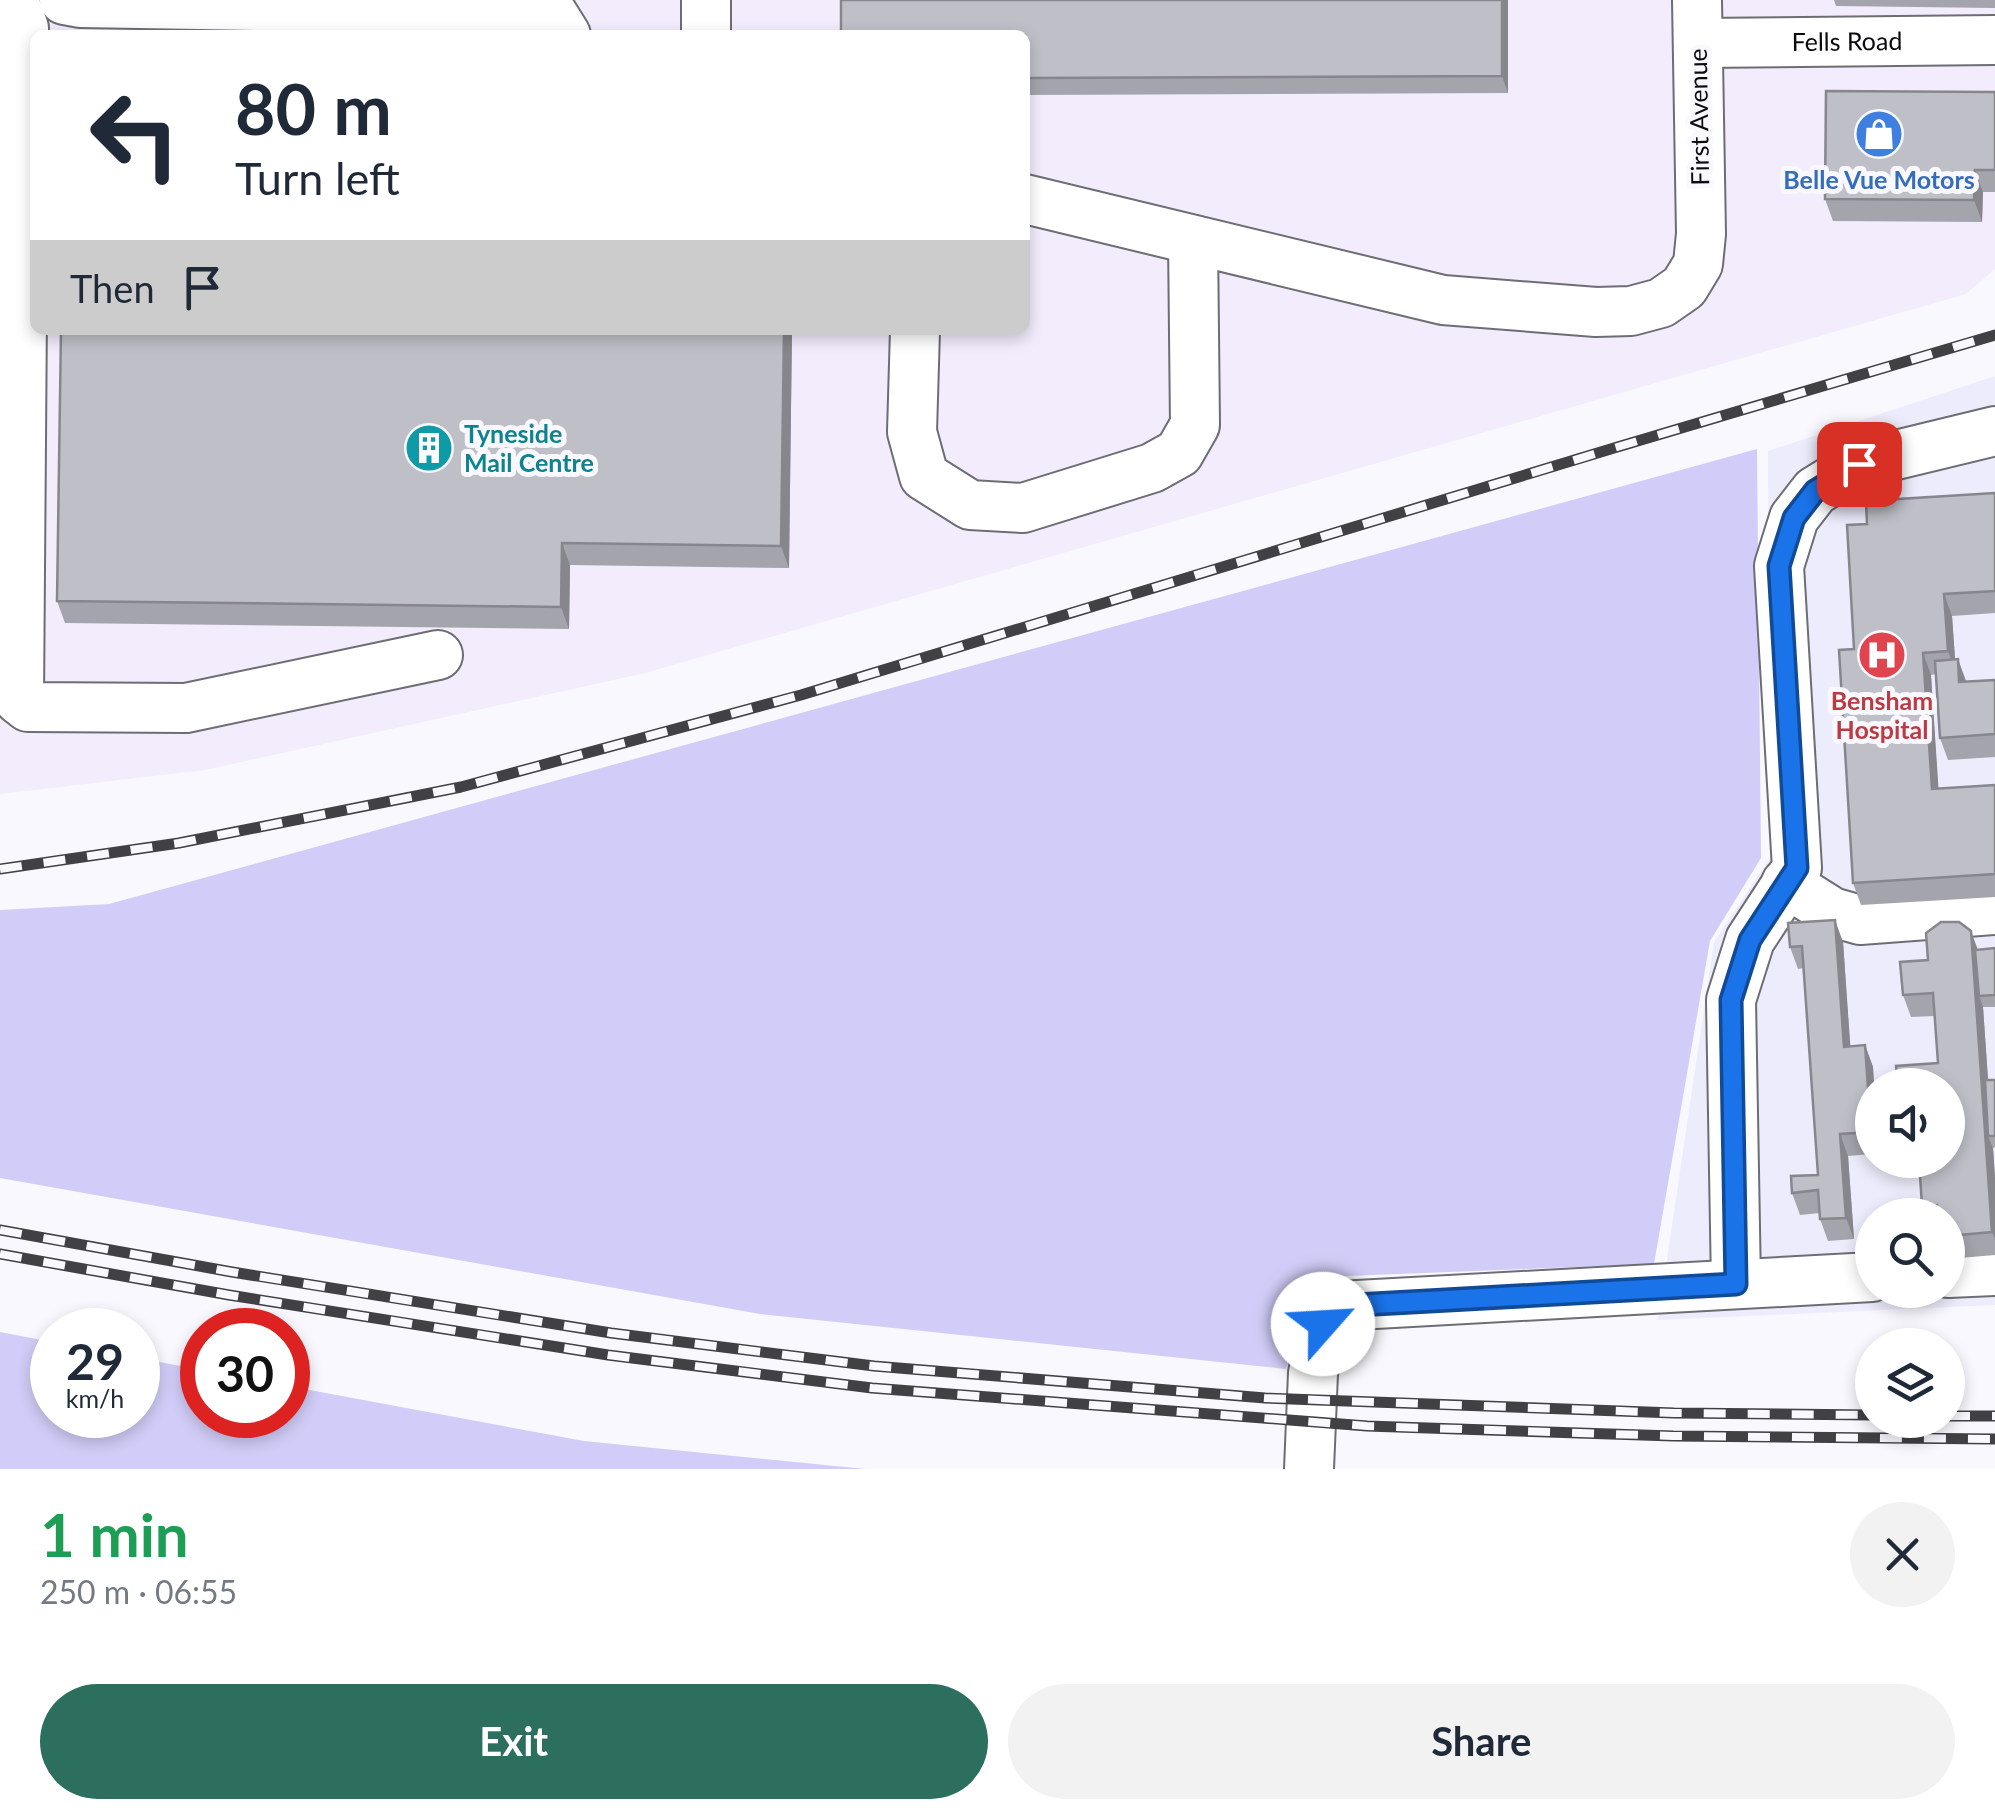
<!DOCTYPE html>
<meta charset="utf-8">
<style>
:root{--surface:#fff;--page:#f2f2f3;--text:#1f2937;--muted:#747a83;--accent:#2d6f5f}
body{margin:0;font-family:Lato,sans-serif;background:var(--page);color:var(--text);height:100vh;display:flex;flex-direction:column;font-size:38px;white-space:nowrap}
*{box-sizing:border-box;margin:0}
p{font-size:32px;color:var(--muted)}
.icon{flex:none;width:55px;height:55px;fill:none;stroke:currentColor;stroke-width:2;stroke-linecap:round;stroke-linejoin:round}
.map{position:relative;height:1469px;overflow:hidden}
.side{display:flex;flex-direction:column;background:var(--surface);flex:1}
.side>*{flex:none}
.top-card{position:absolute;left:30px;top:30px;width:1000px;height:305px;border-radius:15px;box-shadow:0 5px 15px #0003;background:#fff;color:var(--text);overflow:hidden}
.controls{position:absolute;left:1855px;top:1068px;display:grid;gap:20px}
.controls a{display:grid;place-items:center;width:110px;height:110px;border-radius:50%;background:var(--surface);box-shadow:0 5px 15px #0003;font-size:50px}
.speed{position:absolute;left:30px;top:1308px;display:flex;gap:20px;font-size:50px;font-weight:700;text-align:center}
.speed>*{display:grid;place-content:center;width:130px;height:130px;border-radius:50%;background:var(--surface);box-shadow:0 5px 15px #0003;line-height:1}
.speed small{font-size:25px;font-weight:400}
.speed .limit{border:15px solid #d22;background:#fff;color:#111}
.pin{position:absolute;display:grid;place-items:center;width:85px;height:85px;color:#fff;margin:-42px;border-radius:20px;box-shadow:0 5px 15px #0006}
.me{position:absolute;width:110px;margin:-55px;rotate:64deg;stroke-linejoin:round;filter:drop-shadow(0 0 8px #0008)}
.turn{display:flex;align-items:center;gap:35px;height:210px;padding:0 40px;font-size:45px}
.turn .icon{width:130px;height:130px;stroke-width:2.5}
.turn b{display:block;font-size:70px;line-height:85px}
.then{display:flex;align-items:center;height:95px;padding:0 40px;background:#0003;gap:20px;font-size:38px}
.round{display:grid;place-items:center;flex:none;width:105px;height:105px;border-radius:52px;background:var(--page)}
.head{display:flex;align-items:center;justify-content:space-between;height:170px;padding:0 40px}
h1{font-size:60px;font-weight:700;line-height:75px;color:#1e9e55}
.action{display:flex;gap:20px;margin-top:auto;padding:20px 40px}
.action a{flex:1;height:115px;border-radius:60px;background:var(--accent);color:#fff;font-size:40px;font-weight:700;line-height:115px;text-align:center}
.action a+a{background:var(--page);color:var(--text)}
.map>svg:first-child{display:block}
</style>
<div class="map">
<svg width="1995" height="1469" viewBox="0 0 1995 1469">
<rect width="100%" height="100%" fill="#f9f8fe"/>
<path fill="#edecfc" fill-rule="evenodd" d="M1995 376V1305L1658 1320 1714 942 1770 858 1768 451ZM1872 1085H1948V1160H1872ZM1872 1215H1948V1290H1872Z"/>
<path fill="#f2ecfd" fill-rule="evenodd" d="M0 0H1995V269L1966 294 645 673 205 770 0 794ZM35 35H1025V330H35Z"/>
<path fill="#d1cdf8" d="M1757 449 1761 858 1710 941 1654 1264 1321 1277 1286 1369 760 1314 0 1178V910L109 904Z
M0 1332 52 1342V1415H138V1358L202 1370V1415H288V1386L584 1441 865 1469H0Z"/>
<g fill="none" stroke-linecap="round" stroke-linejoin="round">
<g stroke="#6d6d74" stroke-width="52">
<g id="minor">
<path d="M14 0 24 28V50L19 700 28 707 186 708 438 655"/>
<path d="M64 0 80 3 551 11 566 35"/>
<path d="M706 0V35"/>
<path id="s1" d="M1699 43 1995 40"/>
<path d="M1025 199 1443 300 1596 312 1631 311 1661 303 1684 287 1698 264 1701 234 1697 0"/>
<path d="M915 330 912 432 924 476 970 505 1023 508 1152 468 1179 453 1195 425 1193 240"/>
<path d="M1786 883 1832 912 1860 920 1995 910"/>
<path d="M1948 1273 1995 1271"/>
<path d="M1736 1284 1731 1000 1750 940 1797 868 1779 566 1794 518 1815 491 1859 464 1995 431"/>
<path d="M1309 1469 1313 1373 1323 1325 1339 1306 1872 1277"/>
</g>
</g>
<use href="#minor" stroke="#fff" stroke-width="48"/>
<g stroke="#414044" stroke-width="11">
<path id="rail" d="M0 869 179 843 461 787 801 695 1614 448 1995 335
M0 1230 232 1272 611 1333 874 1366 1265 1398 1674 1413 1872 1415
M0 1254 229 1295 608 1355 872 1388 1367 1426 1673 1436 1995 1439
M1948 1416H1995"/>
</g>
<use href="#rail" stroke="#f9f8fe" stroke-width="8" stroke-dasharray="22" stroke-linecap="butt"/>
</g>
<path fill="#a4a4ac" d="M1508 0V93L1025 95V35Z
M1834 0H1995V8L1836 6Z
M1995 92V192H1983L1982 222 1833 221 1825 199Z
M792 330 789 568 570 565 569 629 65 623 57 601Z
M1995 493V613L1952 616 1955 659 1966 682 1995 680V757L1948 760 1940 738 1936 674 1931 675 1938 788 1995 785V897L1861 905 1853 883 1854 649 1867 524Z
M1843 942 1850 1046 1865 1045 1873 1067 1874 1085H1872V1154L1848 1156 1854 1239 1828 1241 1820 1219V1213L1800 1215 1792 1193 1818 1175 1804 968 1798 969 1790 947Z
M1995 948V1007H1983L1988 1080H1995V1147L1993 1148 1995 1178V1255L1948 1259V1215H1925L1922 1206 1938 1063 1935 1016 1911 1017 1903 995 1928 960 1978 950Z"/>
<path fill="#86868c" d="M1502 0H1508V93L1502 76Z
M1975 170 1983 192 1982 222 1974 200Z
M784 330H792L789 568 781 546Z
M562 543 570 565 569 629 561 607Z
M1944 594 1952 616 1956 673 1948 651Z
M1923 653 1931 675 1940 811 1932 789Z
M1958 659 1966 681 1959 682Z
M1835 920 1843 942 1852 1069 1844 1047Z
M1971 931 1979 953V996L1983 1007 1992 1136H1988L1993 1148 1995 1178V1239L1992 1232Z
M1865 1045 1873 1067 1874 1085H1872V1112L1869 1102Z
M1840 1134 1848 1156 1854 1239 1846 1218Z"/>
<path fill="#bfbfc8" stroke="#86868c" stroke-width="2.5" d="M841 0H1502V76L1025 78V35H841Z
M1826 91 1995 92V170H1975L1974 200 1825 199Z
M61 330H784L781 546 562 543 561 607 57 601Z
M1995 493V591L1944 594 1948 651 1923 653 1932 789 1995 785V874L1853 883 1839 650 1854 649 1847 525 1867 524 1866 501Z
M1958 659 1959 682 1995 680V734L1940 738 1935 661Z
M1835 920 1844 1047 1865 1045 1869 1102 1872 1101V1132L1840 1134 1846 1218 1820 1219 1818 1190 1792 1193 1791 1176 1818 1175 1802 946 1790 947 1788 923Z
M1941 922H1959L1971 931 1992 1232 1948 1236V1215H1938L1937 1205 1922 1206 1919 1160H1948V1085H1898L1896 1066 1938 1063 1933 993 1903 995 1900 962 1928 960 1926 933Z
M1995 948V995L1979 996 1975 950Z
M1985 1080H1995V1136H1988Z"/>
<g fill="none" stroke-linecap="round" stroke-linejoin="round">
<g stroke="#114b97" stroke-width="25">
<path id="route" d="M1323 1324 1338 1306 1736 1284 1731 1000 1750 940 1797 868 1779 566 1794 518 1815 491 1859 464"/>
</g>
<use href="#route" stroke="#1a73e8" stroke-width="18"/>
</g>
<defs>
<g id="shop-disc" transform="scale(2.5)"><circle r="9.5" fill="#3f7fe0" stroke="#f9f8fe"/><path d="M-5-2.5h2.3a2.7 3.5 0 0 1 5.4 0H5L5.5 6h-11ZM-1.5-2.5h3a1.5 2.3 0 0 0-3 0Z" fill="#fff"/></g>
<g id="building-disc" transform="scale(2.5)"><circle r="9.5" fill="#0f9aa8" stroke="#f9f8fe"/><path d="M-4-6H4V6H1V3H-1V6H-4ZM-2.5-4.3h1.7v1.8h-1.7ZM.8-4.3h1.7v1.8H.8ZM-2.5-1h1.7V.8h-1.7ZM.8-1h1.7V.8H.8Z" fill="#fff"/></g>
<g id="hospital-disc" transform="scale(2.5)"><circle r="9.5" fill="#e0444e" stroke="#f9f8fe"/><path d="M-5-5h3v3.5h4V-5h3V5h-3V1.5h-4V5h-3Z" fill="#fff"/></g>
</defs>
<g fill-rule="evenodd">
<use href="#shop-disc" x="1879" y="134"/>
<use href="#building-disc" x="429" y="448"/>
<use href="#hospital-disc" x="1882" y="655"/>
</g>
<g text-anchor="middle" stroke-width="10" stroke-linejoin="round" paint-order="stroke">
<g font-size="25" fill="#0b0b0e" stroke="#f9f8fe">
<text dy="9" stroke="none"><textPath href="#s1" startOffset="148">Fells Road</textPath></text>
<text transform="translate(1699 117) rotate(-91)" y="9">First Avenue</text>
</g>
<g font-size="25" font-weight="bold" fill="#366cbe" stroke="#f9f8fe">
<text x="1879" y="189">Belle Vue Motors</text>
</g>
<g font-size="25" font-weight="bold" fill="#0d838f" stroke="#f9f8fe" text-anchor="start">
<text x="464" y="443">Tyneside<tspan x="464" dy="29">Mail Centre</tspan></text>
</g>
<g font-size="25" font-weight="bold" fill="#be3a42" stroke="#f9f8fe">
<text x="1882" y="710">Bensham<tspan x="1882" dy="29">Hospital</tspan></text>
</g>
</g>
</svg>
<div class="controls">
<a><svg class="icon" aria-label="sound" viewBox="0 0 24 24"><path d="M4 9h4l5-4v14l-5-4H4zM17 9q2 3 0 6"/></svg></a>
<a><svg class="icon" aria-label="search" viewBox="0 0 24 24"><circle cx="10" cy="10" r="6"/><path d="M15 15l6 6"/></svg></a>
<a><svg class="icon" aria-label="layers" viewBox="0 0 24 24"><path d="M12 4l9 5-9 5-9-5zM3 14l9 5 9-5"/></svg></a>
</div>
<div class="speed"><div>29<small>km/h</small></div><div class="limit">30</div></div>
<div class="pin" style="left:1859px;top:464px;background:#d93025"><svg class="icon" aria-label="arrive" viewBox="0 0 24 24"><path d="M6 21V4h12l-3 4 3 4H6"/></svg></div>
<svg class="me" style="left:1323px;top:1324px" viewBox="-20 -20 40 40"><circle r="19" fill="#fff"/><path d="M0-13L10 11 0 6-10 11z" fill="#1a73e8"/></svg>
<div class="top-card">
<div class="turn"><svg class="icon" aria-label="left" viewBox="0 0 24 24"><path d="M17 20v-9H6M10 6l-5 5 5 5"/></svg><div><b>80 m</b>Turn left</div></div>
<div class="then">Then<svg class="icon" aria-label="arrive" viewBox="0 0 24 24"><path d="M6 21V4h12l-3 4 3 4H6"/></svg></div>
</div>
</div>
<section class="side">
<div class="head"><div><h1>1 min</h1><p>250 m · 06:55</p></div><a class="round"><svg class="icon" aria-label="close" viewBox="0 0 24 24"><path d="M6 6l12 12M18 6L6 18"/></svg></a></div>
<div class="action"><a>Exit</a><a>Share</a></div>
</section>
